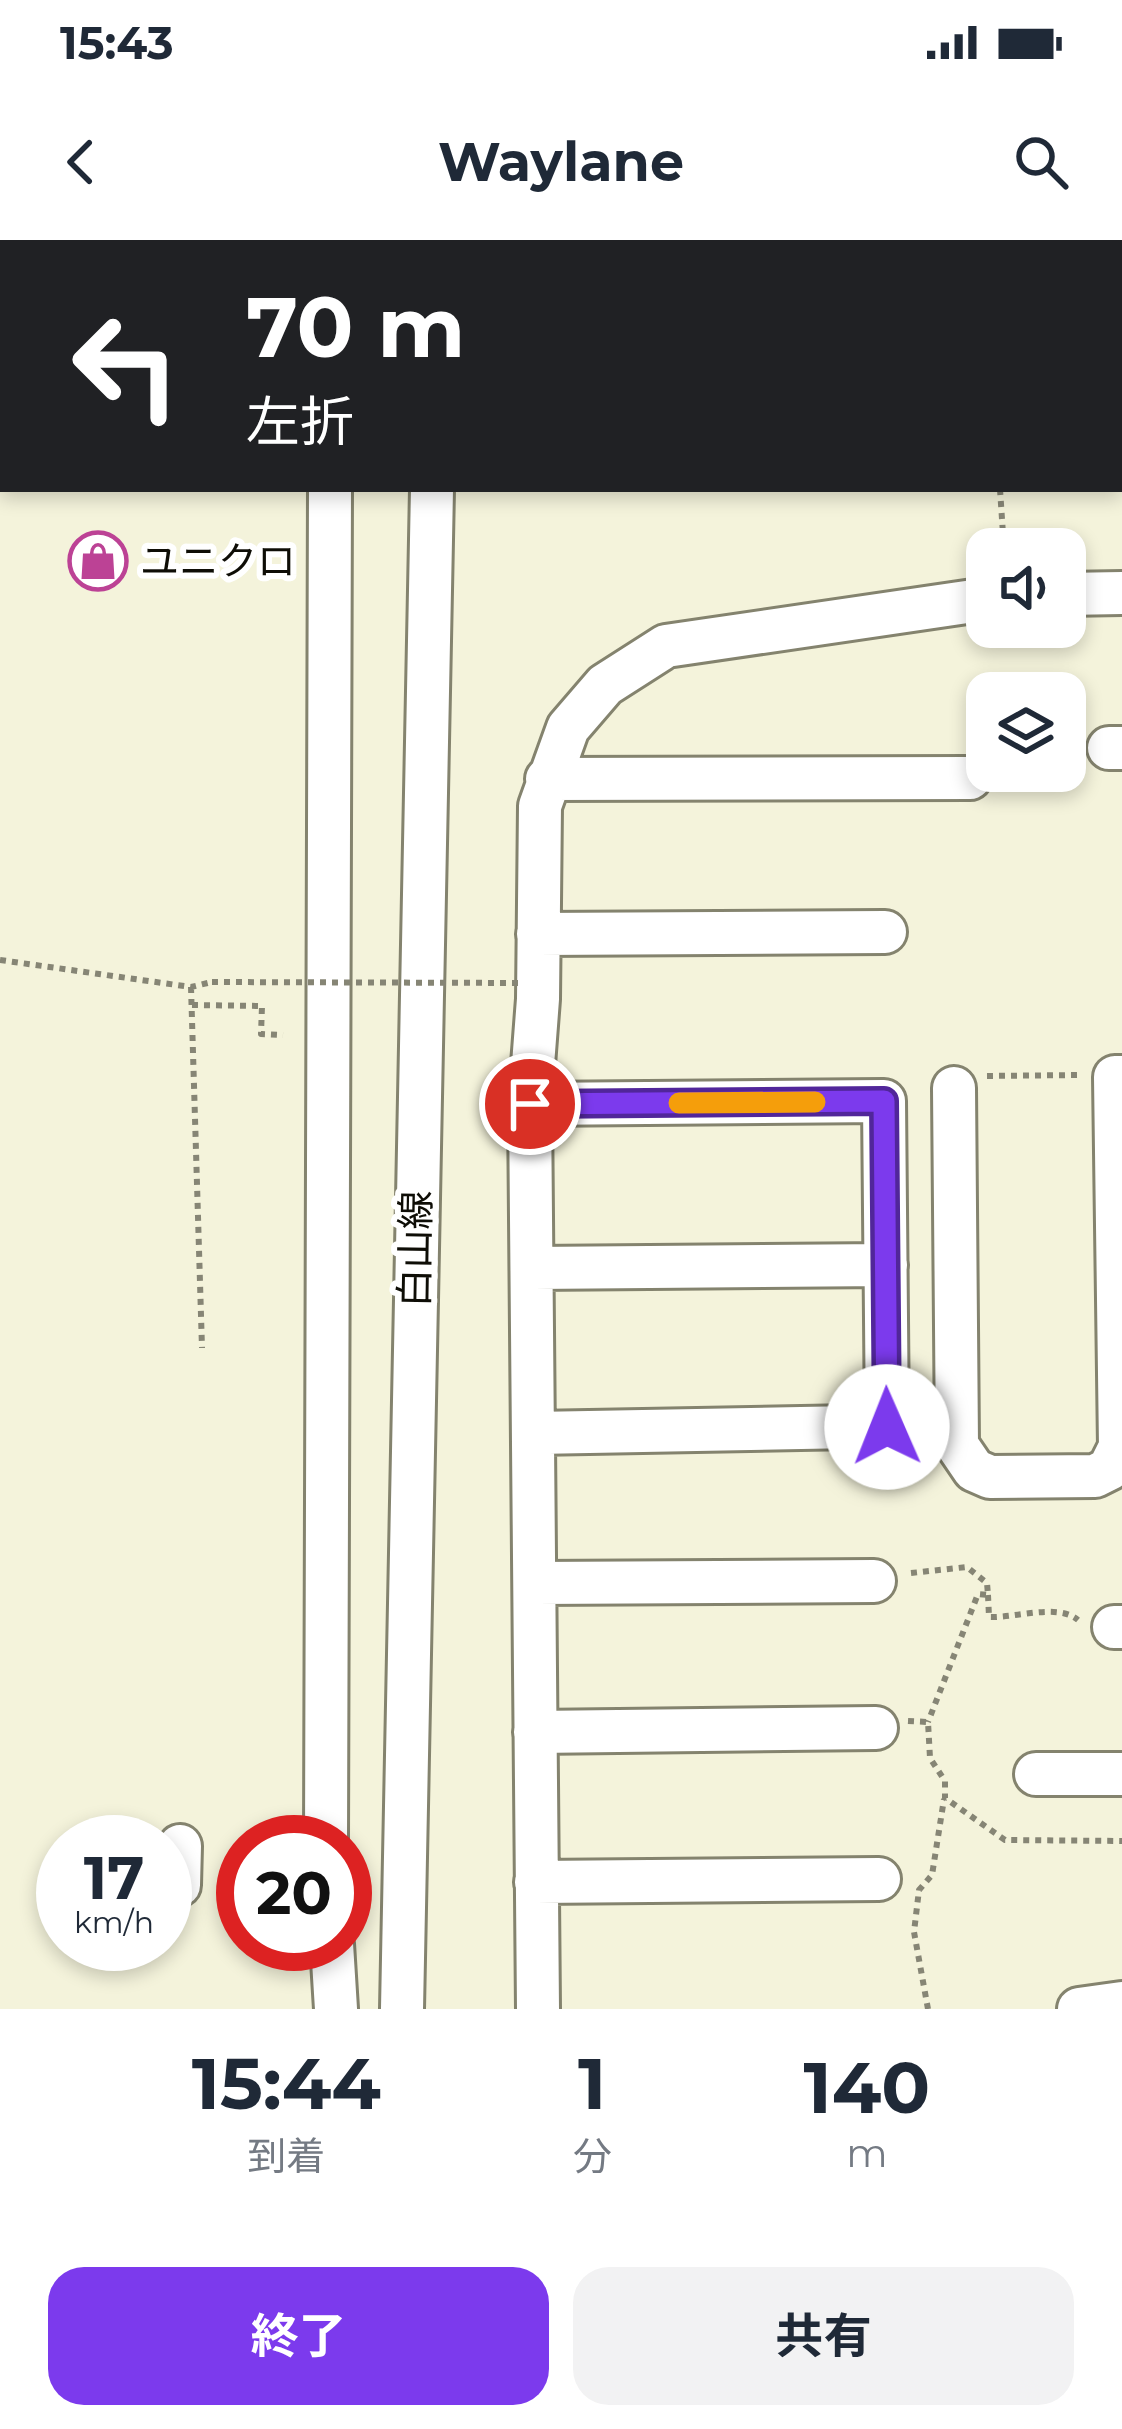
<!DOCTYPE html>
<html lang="ja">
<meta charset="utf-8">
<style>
:root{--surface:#fff;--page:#f2f2f3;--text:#1f2937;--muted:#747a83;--accent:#7c3aed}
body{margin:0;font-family:Montserrat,"Noto Sans JP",sans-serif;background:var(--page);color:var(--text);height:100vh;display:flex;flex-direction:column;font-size:45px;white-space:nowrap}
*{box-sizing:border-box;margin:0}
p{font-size:39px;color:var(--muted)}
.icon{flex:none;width:66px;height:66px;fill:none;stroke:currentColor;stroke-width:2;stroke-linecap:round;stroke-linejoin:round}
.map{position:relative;height:1769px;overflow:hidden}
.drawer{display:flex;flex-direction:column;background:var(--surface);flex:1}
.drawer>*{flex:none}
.hud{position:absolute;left:0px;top:0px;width:1122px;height:252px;box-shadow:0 6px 18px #0003;background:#202124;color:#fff;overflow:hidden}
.tools{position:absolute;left:966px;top:288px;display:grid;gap:24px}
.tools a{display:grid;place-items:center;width:120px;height:120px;border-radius:24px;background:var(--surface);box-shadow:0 6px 18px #0003;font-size:60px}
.speed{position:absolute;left:36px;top:1575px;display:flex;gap:24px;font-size:60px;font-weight:700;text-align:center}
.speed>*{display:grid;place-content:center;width:156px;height:156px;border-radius:50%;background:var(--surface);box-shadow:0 6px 18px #0003;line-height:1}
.speed small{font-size:30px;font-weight:400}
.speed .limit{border:18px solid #d22;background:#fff;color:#111}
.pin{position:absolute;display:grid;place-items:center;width:102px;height:102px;color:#fff;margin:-51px;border:6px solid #fff;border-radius:50%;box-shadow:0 3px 12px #0007}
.me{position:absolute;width:132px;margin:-66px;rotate:359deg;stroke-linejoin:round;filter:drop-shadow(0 0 9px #0008)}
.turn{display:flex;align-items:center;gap:42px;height:252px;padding:0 48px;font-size:54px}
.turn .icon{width:156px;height:156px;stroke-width:2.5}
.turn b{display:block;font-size:84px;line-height:102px}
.eta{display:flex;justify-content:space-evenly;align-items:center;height:204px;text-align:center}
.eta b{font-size:72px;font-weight:700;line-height:84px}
.primary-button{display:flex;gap:24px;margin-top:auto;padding:24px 48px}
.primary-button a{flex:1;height:138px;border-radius:36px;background:var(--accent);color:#fff;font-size:48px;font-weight:700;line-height:138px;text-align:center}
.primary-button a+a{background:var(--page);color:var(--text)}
.status{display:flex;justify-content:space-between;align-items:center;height:84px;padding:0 60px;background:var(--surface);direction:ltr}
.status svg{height:33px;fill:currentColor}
header{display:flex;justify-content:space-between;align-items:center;height:156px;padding:0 48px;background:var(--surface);font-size:54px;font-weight:700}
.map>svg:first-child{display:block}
</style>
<div class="status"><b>15:43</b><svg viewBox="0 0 49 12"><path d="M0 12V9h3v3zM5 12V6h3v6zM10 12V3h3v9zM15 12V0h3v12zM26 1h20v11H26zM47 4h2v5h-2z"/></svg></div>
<header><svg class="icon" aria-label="back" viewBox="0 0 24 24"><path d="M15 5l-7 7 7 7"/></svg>Waylane<svg class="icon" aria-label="search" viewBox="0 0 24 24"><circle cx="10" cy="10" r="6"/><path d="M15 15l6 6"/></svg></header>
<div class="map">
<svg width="1122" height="1769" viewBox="0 0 1122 1769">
<rect width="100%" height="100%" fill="#f4f3db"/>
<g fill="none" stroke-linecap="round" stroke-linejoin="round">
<g stroke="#84836e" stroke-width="48">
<path id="minor" d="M330 0V3
M430 0 431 3
M1119 86H1122
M0 110H3
M1119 153H1122
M1065 354 1122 353
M1109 508H1122
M547 539 970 538
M538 694 885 692
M954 848 957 1205 974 1230 990 1237 1095 1236 1109 1229 1120 1207 1115 837H1122
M530 864 884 861 887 1187
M534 1028 886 1025
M535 1193 853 1187
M536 1343 874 1341
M1114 1387H1122
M535 1492 876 1488
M1036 1534H1122
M326 1602 330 249
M536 1642 879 1639
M165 1653 179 1645 180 1606
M332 1704 336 1769
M402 1769 432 249
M538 1769 530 864 538 759 540 566 568 488 605 445 666 406 987 359
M1079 1769 1122 1763"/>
</g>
<path stroke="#868575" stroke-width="6" stroke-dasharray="6 6" stroke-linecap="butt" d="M661 0 668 3
M933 0V3
M1034 3V0
M1000 249 1004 309
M0 720 191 747 212 742
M191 747 202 1108
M192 765 262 766 261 794 283 795
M987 836 1082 835
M911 1333 967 1327 987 1343 988 1355 978 1354 928 1482
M988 1355 989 1377C1016 1378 1058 1363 1078 1380
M908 1481 928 1482 930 1518 945 1541V1558L1005 1600 1122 1601
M928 1769 914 1692 919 1650 932 1635 944 1559"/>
<use href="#minor" stroke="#fff" stroke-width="42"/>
<path stroke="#868575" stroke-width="6" stroke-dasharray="6 6" stroke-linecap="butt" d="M212 742 523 743"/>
</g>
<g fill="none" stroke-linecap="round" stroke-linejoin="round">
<g stroke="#51269a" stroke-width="30">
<path id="route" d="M530 864 884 861 887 1187"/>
</g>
<use href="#route" stroke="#7c3aed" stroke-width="21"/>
<path stroke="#f59e0b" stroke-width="21" d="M679 863 815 862"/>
</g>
<defs>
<g id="shop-ring" transform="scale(3)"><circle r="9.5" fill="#fff" stroke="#bc4295" stroke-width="1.5"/><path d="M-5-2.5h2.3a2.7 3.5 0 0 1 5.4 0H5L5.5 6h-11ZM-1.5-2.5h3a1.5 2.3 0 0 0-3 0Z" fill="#bc4295"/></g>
</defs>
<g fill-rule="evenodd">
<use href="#shop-ring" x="98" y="321"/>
</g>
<g text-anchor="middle" stroke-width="12" stroke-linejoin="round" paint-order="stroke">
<g font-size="39" fill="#0e0d06" stroke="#fff" text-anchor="start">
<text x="140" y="335">ユニクロ</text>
</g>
<g font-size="39" fill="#0e0d06" stroke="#fff">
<text transform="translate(415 1009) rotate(-89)" y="14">白山線</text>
</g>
</g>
</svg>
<div class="tools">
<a><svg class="icon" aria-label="sound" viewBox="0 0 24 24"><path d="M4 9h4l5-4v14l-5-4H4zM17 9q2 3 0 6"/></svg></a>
<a><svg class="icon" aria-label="layers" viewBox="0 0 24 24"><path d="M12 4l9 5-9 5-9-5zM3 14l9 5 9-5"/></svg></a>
</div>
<div class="speed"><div>17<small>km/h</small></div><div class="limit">20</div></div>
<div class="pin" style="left:530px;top:864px;background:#d93025"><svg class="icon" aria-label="arrive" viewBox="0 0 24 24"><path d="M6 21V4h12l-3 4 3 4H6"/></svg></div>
<svg class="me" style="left:887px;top:1187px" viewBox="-20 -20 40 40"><circle r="19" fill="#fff"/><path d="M0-13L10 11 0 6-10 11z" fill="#7c3aed"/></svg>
<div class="hud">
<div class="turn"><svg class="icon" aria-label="left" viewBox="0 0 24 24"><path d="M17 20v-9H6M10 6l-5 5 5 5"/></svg><div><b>70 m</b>左折</div></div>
</div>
</div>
<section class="drawer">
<div class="eta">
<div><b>15:44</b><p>到着</p></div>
<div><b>1</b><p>分</p></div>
<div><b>140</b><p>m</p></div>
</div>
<div class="primary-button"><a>終了</a><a>共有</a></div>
</section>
